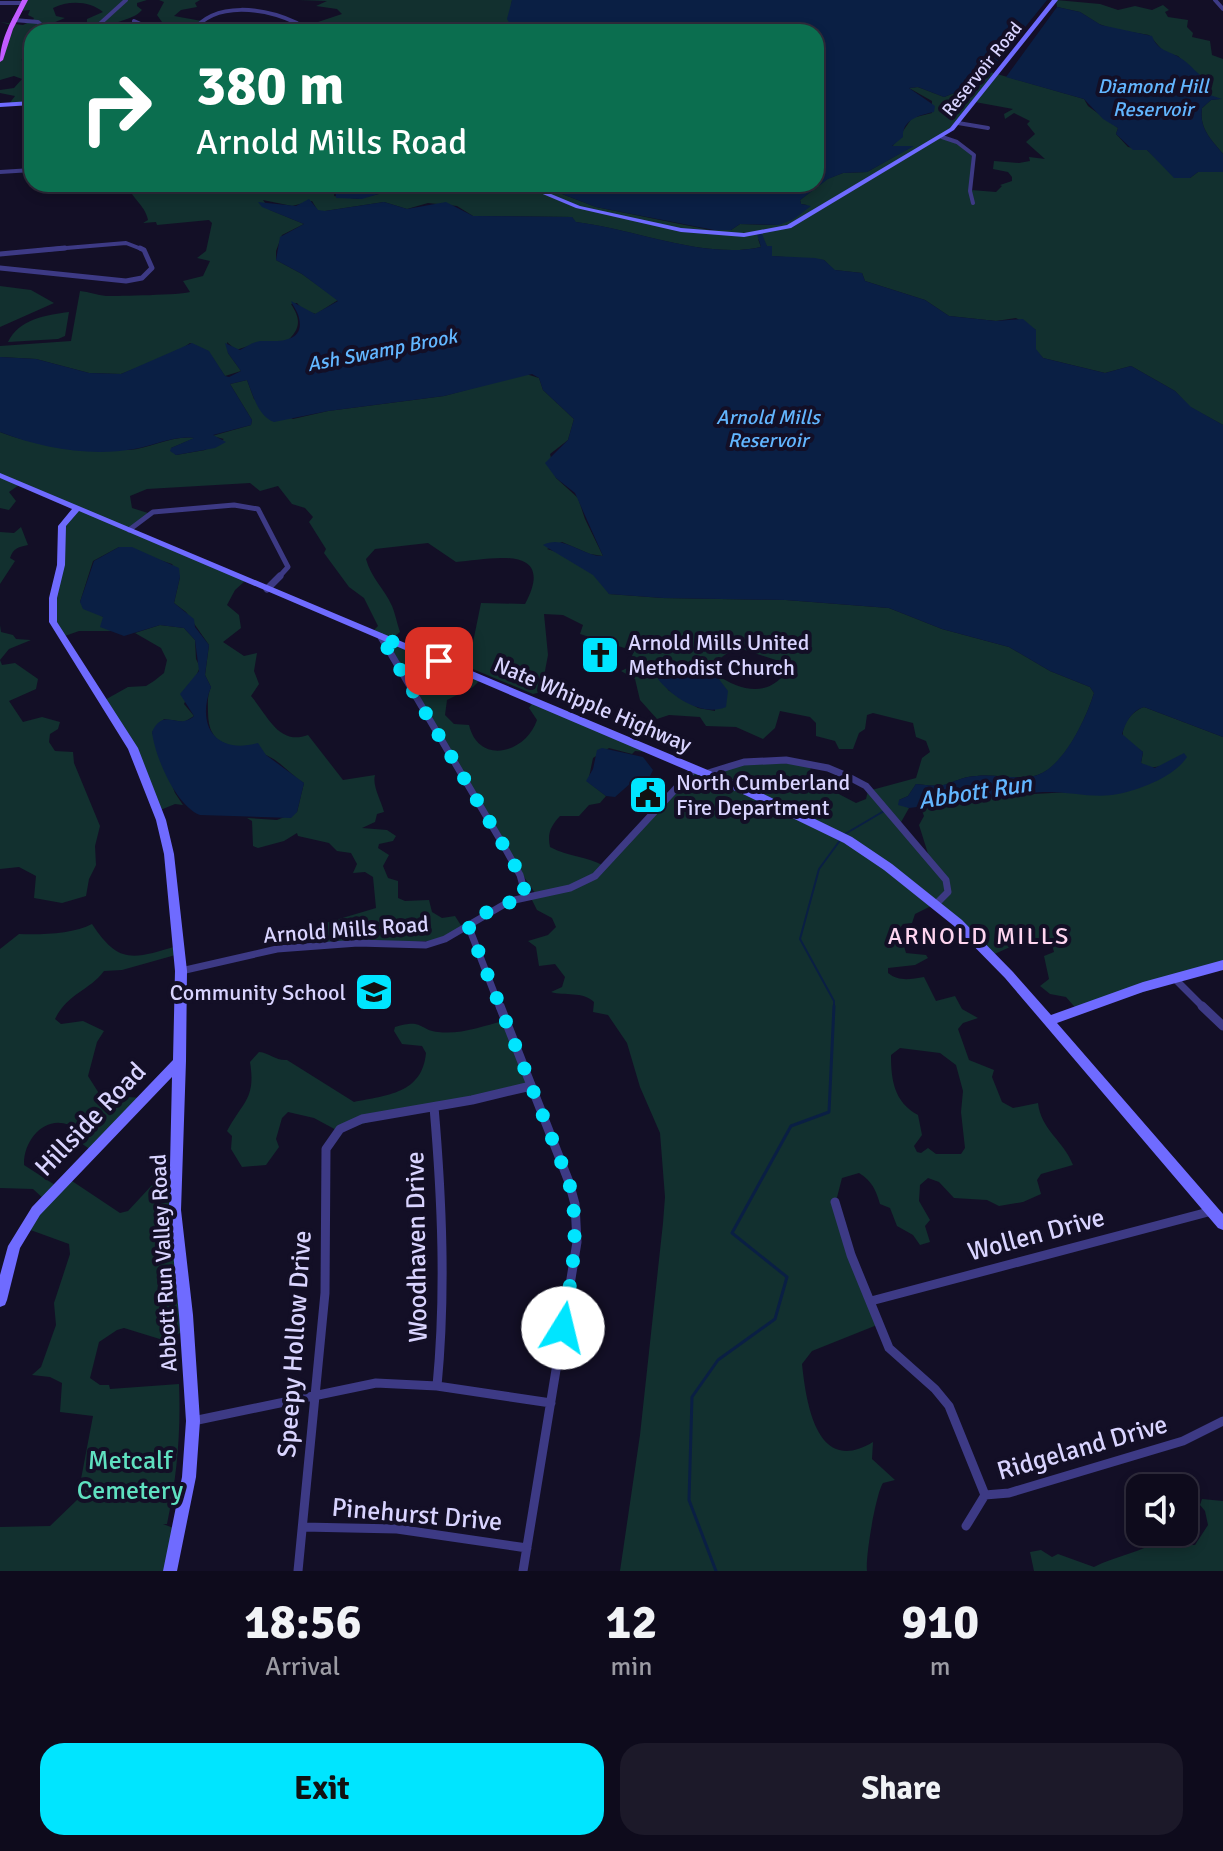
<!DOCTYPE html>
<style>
:root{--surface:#0e0b1c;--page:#1c1929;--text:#f1f3f6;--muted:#9b9ba3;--line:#2e2b3b;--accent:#00e5ff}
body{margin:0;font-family:Signika,sans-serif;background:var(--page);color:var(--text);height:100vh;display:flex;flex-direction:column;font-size:30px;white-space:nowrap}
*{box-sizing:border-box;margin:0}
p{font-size:26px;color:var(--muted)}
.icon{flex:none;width:44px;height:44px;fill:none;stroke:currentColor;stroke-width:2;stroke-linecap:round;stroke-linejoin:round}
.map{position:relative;height:1571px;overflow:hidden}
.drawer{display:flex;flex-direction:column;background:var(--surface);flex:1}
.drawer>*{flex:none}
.top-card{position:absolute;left:24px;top:24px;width:800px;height:168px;border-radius:24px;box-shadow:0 4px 12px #0003,0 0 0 2px var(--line);background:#0b6e4f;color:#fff;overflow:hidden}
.tools{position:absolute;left:1126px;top:1474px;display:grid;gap:16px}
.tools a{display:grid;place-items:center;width:72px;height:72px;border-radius:16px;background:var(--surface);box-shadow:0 4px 12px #0003,0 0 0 2px var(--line);font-size:40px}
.pin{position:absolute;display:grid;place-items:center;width:68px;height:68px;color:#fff;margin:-34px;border-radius:16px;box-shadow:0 4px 12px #0006}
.me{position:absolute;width:88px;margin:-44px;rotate:9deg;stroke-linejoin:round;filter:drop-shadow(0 0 6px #0008)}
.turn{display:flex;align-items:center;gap:28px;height:168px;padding:0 40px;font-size:36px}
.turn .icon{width:104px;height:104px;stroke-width:2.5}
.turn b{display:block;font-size:56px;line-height:68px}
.eta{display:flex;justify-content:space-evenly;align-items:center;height:136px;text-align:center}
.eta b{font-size:48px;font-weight:700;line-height:56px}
.button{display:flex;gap:16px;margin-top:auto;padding:16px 40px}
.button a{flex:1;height:92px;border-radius:24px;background:var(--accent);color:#111;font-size:32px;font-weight:700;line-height:92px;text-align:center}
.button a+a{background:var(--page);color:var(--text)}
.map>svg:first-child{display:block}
</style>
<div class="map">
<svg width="1223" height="1571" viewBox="0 0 1223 1571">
<rect width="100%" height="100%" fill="#130f26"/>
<path fill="#12302f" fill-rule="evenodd" d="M25 0H147L137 3V6L142 10C132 22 109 20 105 32H97L99 28 87 26V19L103 12C90 1 69 0 53 8L56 16 65 18 48 25 40 32H32V55L21 60 32 62V104H9L15 96 0 93V90L14 88 22 79 14 76 0 80V61L12 25 0 22 23 25 33 20 34 18 28 15 30 10 19 11Z
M159 0H200L195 3 197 7 181 10 174 16 202 21 193 28 162 22 157 15 164 2Z
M299 0H512L509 24 515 32H347L354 25 318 22 342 14 337 9 316 6 327 1Z
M1056 0 1100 4 1118 10 1135 6 1152 10 1163 5 1169 10 1165 12 1168 17 1188 20 1187 27 1193 33 1192 37 1210 41 1212 55 1223 59V154C1211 139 1199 129 1202 108L1211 100 1219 99 1198 91V86L1208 79 1194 73 1178 56 1164 52 1149 35 1113 29 1099 24 1080 12 1057 7Z
M990 72 1084 99 1088 106 1118 128 1116 134 1128 147 1147 150 1158 160 1190 178 1198 172H1223V425L1190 407 1175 391 1131 366 1105 373 1043 358 1035 349 1036 330 1016 318 996 321 949 316 925 300 865 281 862 273 834 270 824 260 772 256 767 246 758 239 761 247C705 260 631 228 575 222L572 217 473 216 457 206 428 203 407 209 384 202 325 211H318L312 201 292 206 263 200 270 210 304 224 282 235 276 251V260L302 274 338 300 316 314 303 310 297 303 291 304C301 319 301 329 286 342L264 341 236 350 227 342 228 353 241 371 225 376 208 351 190 343 177 352 121 374 89 373 36 359 0 357V346L71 341 80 291C89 292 97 295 106 296 118 296 182 295 190 292L183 281 203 276 210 261 197 258 206 251 212 223 209 220 157 225 156 222 143 223 148 220C145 204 130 198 128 184H315L325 189 335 187 334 196 358 199 387 192 376 184H536L596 207 710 230H731L740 224 775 225 807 205 801 204 800 200 827 179 843 173 867 172 913 146 892 147 912 118 932 113V101L909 88 918 87 944 97 980 83ZM975 102 1013 109 1004 114 1005 119 1014 113 1030 121 1027 124 1035 134 1026 142 1045 159 1029 157 1030 161 1019 163 994 161 993 169 1008 172 1012 177V181L1000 185 1002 186 996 192 971 190 972 153 943 136Z
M0 286 31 290 54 303 0 327Z
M69 312 65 336 58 339 8 342C19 319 46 315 69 312Z
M526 374 539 378 543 390 574 419 568 440 550 454 556 478 578 498 585 519 603 556 590 554 562 542 547 549C569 555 599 573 609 594L663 598 786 600 889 608 942 629 1009 647 1050 671 1090 687 1094 693C1086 719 1063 770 1034 776 1017 780 995 774 977 776 966 776 958 780 948 784 938 787 926 785 916 784L908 796 899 800 909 808 900 824 930 860 919 825 924 816 920 806 978 797 1070 792 1162 766 1148 768 1141 763 1143 752 1123 738C1121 725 1132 711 1144 707L1223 737V967L1079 1012 1066 997 1050 994 1040 986 1049 979 1044 956 1054 952 1052 945 1019 943 990 956 933 905 915 914 912 923 903 924 899 929 906 953 926 955 928 958 915 965 888 968V973C899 982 911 979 924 977L936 1001 955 996 962 1009 978 1018 963 1023 958 1029 969 1060 994 1070 992 1077 1002 1102 1013 1108 1038 1103C1041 1130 1064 1141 1073 1165L1041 1174 1037 1180 1041 1194 1023 1202 999 1206 987 1200 954 1198 939 1182 928 1178 920 1185 919 1201 930 1220 925 1226 930 1242 920 1245 913 1235 897 1226 890 1208 880 1204C876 1190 872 1181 859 1173L842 1178 835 1205 877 1325 812 1351 802 1364C806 1401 816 1477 873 1442L872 1459 895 1480 883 1483C876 1493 865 1558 867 1571H620L640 1435 663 1223 665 1197 660 1133 640 1087 627 1043 608 1015 593 1012 594 1002C582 991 565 996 551 992L562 987 565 977 555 964 539 966 536 947 528 941 548 935 556 927 552 918 537 910 530 896 535 893 492 831 382 641 371 633 378 626 364 598 349 587 324 553 326 549 309 522 313 517 305 508 292 504 278 486 260 491 250 483 147 489 130 496 132 508 148 513 130 531 245 581 235 590 227 605 239 615 241 628 223 642 244 656 257 653 254 671 259 684 251 696C268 716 279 746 308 735L343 780 375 775C372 786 381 800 384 812L377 814 375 822 362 828 387 830 396 836 393 841 379 844 378 848 389 855 383 866 388 878 398 881V898L405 901 429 900 432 912 442 918 455 916 464 930 445 940 316 947 319 925 376 908 373 877 365 872 353 873 357 864 351 853 337 851 329 843 298 836 297 833 284 841 258 848 253 846 252 821 247 818 277 820 297 812 304 783C291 775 281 762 268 756 240 742 208 754 208 712 208 701 207 697 211 687L205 675 209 645 186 612 174 603 180 577 172 564 119 547 93 561 80 602 103 617V621L114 631H79L62 637 51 617 59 576 61 527 76 510 19 485 9 492 16 501 9 510 0 508V432C38 447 87 451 128 450 151 449 171 435 195 438L171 448 176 455 205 450 224 439 212 436 251 425 252 420 230 384 247 380 254 399 293 419 328 411 444 396ZM428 543 456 562C489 559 558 543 525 604L481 603 468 667 533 694 541 692 548 655 544 614 563 615 583 625 580 634 634 651 627 668 621 671 635 679 640 700 657 719 669 715 700 717 706 726 736 727 763 739 775 728 780 711 810 717 816 723V736L835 741 839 749H853L859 733 865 729 867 715 873 713 913 723 916 737 926 741 930 752 922 758 916 778 868 791 866 799 856 803 833 791 810 786 807 782 811 767C769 760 745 758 705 775L690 769 604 866C587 856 568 857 550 847 547 833 551 826 560 816H579L589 805 600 803 606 796 588 782 593 758 609 748 632 754 635 751 648 752 533 702 529 708 537 720C526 753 479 766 469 725L454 724 445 715 447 700 473 687 480 680 391 640 400 632C397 623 395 613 392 606 384 588 371 578 366 559L375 549ZM742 649 779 661 782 677C763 697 738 689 717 675L715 665C722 655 729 651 742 649ZM669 662 715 674V711L698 708 668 690 664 663ZM900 1048 940 1053 956 1065 963 1091 961 1112 965 1148 961 1154H936L928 1148 921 1153 917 1152 914 1146 922 1135 918 1115C894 1102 891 1080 891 1055Z
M21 527 28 545C19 547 13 548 10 558L15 561 0 584V532L14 533Z
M0 625 1 632 13 635 16 639 31 640 9 649 0 660 2 665 15 663 38 679 36 689 9 701 23 722 42 717 60 722 58 729 50 734 49 742 55 751 73 752 74 763 100 826 95 846 96 865 89 879 86 896 62 903 34 898 36 876 19 867 0 869Z
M160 625 184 628 195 640 196 659 200 667 184 704 194 716 184 722 164 719 152 732 175 793 183 805 175 804 158 811 148 785 103 701 128 687 146 686 154 681 164 673 167 660 161 648 135 633Z
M92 924C119 965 133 959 177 946L179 954 122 970 104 971C89 991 68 993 55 1019L61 1024 83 1021 104 1031 97 1042 88 1076 100 1095 142 1098 91 1150 78 1141 80 1133C54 1107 23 1135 24 1165L58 1187 69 1179 120 1213 128 1211 153 1184 175 1180 185 1331 163 1340 124 1328 117 1330 99 1342 90 1378 100 1385H109L110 1389 179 1384C181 1432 177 1477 167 1524H163L176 1529 168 1571H0V1527L50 1526 77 1500 93 1416 60 1412 62 1383 50 1377 32 1375 41 1367 56 1325 54 1303 70 1254 69 1244 25 1228 45 1200 33 1189 0 1188V949L19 934C40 935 74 934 92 924Z
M503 1021 529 1085C470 1115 399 1106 340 1132L314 1118 288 1112 282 1118 276 1139 279 1147 266 1165 242 1167 231 1149 232 1136 227 1131C243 1101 256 1099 250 1062L259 1052C270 1053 276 1061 287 1060L354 1102C387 1095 422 1094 426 1053L422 1046 402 1044 394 1031 395 1027C423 1018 419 1030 438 1032 460 1035 483 1026 503 1021Z
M1202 1499 1223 1501V1571H1034L1030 1552 1041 1550 1052 1557 1058 1554 1094 1567C1115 1556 1151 1550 1167 1535L1185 1545H1195L1208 1525 1205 1511 1200 1505Z"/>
<path fill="#0a1f44" d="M512 0H1047L980 83 944 97 918 87 909 88 935 106 934 112C919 115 902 120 903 137L892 146H914L867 172 843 173 828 179 800 200 801 204 811 206 794 219 779 225 740 224 731 230H714L596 207 536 184H816V32H515L507 19Z
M1057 7 1080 12 1101 25 1152 36C1158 52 1169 50 1182 59 1193 66 1195 74 1208 79L1198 86V91L1222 99 1211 100 1202 108C1199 129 1211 139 1223 154V172H1198L1190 178H1174L1147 150H1133L1116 134 1118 128 1103 119 1084 99 1006 77Z
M335 184H376L388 191 362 199 336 198Z
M309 199 318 210 325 211 384 202 407 209 446 202 473 216 572 217 576 222C631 228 706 260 761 247L757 234H762L767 246H772V256L815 258 824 260 835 270 862 273 865 281 925 300 949 316 996 321 1023 319 1036 330V349L1043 358 1105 373 1131 366 1175 391 1191 407 1223 425V737L1144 707C1131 711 1126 722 1122 734L1143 752 1141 763 1155 768 1184 753 1187 757C1175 776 1140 790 1118 794 1094 799 1068 791 1044 792 999 794 954 803 909 808L898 805 899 800 908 796 916 784C926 785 938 787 947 784 958 780 966 776 977 776 995 774 1017 780 1034 776 1062 770 1086 719 1094 693L1090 687 1050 671 1009 647 942 629 889 608 786 600 663 598 609 594 593 575 543 545C564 534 583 557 603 556L575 493 556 478 545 463 568 440 574 419 543 390 539 378 532 374 444 396 328 411 274 422C258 416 253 395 247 380L230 384 252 420 251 425 213 435 226 442 215 448 176 455 170 451 171 448 194 438C173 435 154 446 134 449 90 457 41 448 0 432V357L36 359 89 373 121 374 192 343 209 351 225 376 229 377 241 371 228 353 225 343 240 350C247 346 256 340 264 341 277 341 305 343 299 318 298 312 293 306 291 301L315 314 338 301 302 274 276 260 280 237 304 224 262 207 258 202 296 206Z
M119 547H132L179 568 180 577 174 603 194 619 195 627 209 645 205 675 211 687C196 725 215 755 258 743L266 755 304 783 297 812 291 818 200 815C176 806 155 757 152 732 164 706 178 731 194 716L180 694 199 671 195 640 184 628 160 625 124 636 100 627 103 617 83 609 80 602 94 561Z
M669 662 715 674 728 691 726 707C703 717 673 698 658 679V668Z
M602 748 643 757 653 770 650 776 632 782 615 797 606 796 586 781 593 769 597 750Z"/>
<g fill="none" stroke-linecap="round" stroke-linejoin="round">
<path stroke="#0a1f44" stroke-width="2" d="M845 834 884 811
M834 1008V1001L800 939 819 869 841 839"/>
<path stroke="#0a1f44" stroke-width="3" d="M716 1571 689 1500 692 1397 718 1360 775 1319 787 1277 732 1233 791 1126 829 1112 834 1006"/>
<path stroke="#3d3a85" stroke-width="4" d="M1215 0 1223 9
M0 3H23
M14 20 38 22 49 32
M134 21 145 26 194 28
M75 32 93 30 126 0
M192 32C215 0 265 8 297 23L300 32
M958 123 988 128
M942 137 957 142 974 155 970 191 973 203
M0 172 32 170
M42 250 126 243 144 250"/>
<path stroke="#3d3a85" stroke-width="5" d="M0 254 65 248
M0 268 126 281 142 278 152 268 144 250 140 248
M129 530 153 512 234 505 258 509 288 567 278 578"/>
<path stroke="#3d3a85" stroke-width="7" d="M267 589 280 576
M381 637 505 848 520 875 526 896
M705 774 744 762 786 760 828 768 847 776 866 786 946 880 948 892 936 904
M468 925 500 1008
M181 971 277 949 358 943 426 945 445 939 510 901 570 888 595 876 694 769
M1174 978 1204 1008"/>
<path stroke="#3d3a85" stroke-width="9" d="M500 1006 569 1182 575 1204 577 1242 523 1571
M1202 1006 1223 1026
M434 1107C442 1200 446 1293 437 1386
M835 1202 851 1255 889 1348 935 1389 949 1406 985 1495
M871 1301 1212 1211
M193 1421 376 1383 437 1386 551 1403
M966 1526 985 1495 1009 1493 1183 1441 1223 1421
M303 1527 397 1529 527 1548
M298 1571 325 1293 326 1149 340 1129 362 1119 472 1100 531 1086"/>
<path fill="#6f6bff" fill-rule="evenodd" d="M1052 0H1058L954 130 791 228 744 237 681 232 576 208 519 184H527L580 206 681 228 744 233 787 225 950 128Z
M32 101V105L0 107V103Z
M0 473 753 789 852 837 892 864 962 920 1013 972 1051 1015 1143 982 1223 960V970L1143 992 1057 1023 1223 1214V1230L1218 1228 1005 978 954 926 884 870 844 843 745 795 79 511 66 526 65 565 57 598V622L138 748 166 820 174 854 187 971 186 1061 181 1210 193 1315 200 1421 196 1477 177 1571H163L182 1477 186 1421 179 1315 169 1210 172 1077 40 1215 20 1248 7 1300 5 1305 0 1307V1275L8 1246 32 1207 173 1060 175 971 164 854 156 820 128 749 49 622V598L57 565 58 526 72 509 0 478Z"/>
<path fill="#c25bff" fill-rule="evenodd" d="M22 0H28L13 29 3 60 0 62C0 39 12 20 22 0Z"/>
</g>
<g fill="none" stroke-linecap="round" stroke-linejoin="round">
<path stroke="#00e5ff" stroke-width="14" stroke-dasharray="0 25.2" d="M439 661 381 637 505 848 520 875 526 896 490 910 468 925 569 1182C581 1232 571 1278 563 1328"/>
</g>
<defs>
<g id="church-square" transform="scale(2)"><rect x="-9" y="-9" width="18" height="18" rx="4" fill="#00e5ff" stroke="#130f26"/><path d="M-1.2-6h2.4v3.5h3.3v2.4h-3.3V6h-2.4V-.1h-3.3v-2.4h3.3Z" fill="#111"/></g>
<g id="civic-square" transform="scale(2)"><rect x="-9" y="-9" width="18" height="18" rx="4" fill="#00e5ff" stroke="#130f26"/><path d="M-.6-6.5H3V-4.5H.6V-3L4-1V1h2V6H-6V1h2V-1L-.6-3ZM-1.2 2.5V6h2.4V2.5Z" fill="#111"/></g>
<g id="school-square" transform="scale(2)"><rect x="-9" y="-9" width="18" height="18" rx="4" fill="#00e5ff" stroke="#130f26"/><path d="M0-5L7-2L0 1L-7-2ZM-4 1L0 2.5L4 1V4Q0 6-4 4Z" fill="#111"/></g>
</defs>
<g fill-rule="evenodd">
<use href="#church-square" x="600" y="655"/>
<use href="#civic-square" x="648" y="795"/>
<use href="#school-square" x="374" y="992"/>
</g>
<g text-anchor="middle" stroke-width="8" stroke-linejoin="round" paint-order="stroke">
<g font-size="18" fill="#d9d4ff" stroke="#130f26">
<text transform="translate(982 69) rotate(-51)" y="6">Reservoir Road</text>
</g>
<g font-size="20" font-style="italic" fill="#62b6ff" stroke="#130f26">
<text x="1153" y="93">Diamond Hill<tspan x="1153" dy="23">Reservoir</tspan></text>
<text transform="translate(382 350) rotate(-11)" y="7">Ash Swamp Brook</text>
<text x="768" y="424">Arnold Mills<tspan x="768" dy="23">Reservoir</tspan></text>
</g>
<g font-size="22" fill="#d9d4ff" stroke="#130f26" text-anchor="start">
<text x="628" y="650">Arnold Mills United<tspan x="628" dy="25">Methodist Church</tspan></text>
<text x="676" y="790">North Cumberland<tspan x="676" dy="25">Fire Department</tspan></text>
<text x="346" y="1000" text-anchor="end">Community School</text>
</g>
<g font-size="22" fill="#d9d4ff" stroke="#130f26">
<text transform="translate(593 704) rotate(23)" y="8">Nate Whipple Highway</text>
<text transform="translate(346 929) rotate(-4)" y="8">Arnold Mills Road</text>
<text transform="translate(163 1263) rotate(-93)" y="8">Abbott Run Valley Road</text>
</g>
<g font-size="24" font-style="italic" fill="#62b6ff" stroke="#130f26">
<text transform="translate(975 792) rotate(-9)" y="8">Abbott Run</text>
</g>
<g font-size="24" letter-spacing="2" fill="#ffd6f0" stroke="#130f26">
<text x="979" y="944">ARNOLD MILLS</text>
</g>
<g font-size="26" fill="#d9d4ff" stroke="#130f26">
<text transform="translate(90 1119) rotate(-46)" y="9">Hillside Road</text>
<text transform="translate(1036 1234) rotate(-15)" y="9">Wollen Drive</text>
<text transform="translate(416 1247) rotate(-91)" y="9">Woodhaven Drive</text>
<text transform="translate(294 1344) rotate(-86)" y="9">Speepy Hollow Drive</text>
<text transform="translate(1082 1447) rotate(-16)" y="9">Ridgeland Drive</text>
<text transform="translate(417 1514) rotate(5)" y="9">Pinehurst Drive</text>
</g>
<g font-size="26" fill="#5fe0c0" stroke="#130f26">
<text x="130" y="1469">Metcalf<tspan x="130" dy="30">Cemetery</tspan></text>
</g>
</g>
</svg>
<div class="tools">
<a><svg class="icon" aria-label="sound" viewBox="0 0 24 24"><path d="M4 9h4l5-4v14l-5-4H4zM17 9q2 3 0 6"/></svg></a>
</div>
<div class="pin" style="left:439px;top:661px;background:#d93025"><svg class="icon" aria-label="arrive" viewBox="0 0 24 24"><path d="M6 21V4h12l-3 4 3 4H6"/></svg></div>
<svg class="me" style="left:563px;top:1328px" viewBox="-20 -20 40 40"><circle r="19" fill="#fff"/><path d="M0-13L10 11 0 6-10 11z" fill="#00e5ff"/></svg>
<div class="top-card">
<div class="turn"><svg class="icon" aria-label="right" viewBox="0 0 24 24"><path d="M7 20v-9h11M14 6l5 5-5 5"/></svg><div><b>380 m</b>Arnold Mills Road</div></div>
</div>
</div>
<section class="drawer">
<div class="eta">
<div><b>18:56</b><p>Arrival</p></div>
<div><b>12</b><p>min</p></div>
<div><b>910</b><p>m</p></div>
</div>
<div class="button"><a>Exit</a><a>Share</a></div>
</section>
